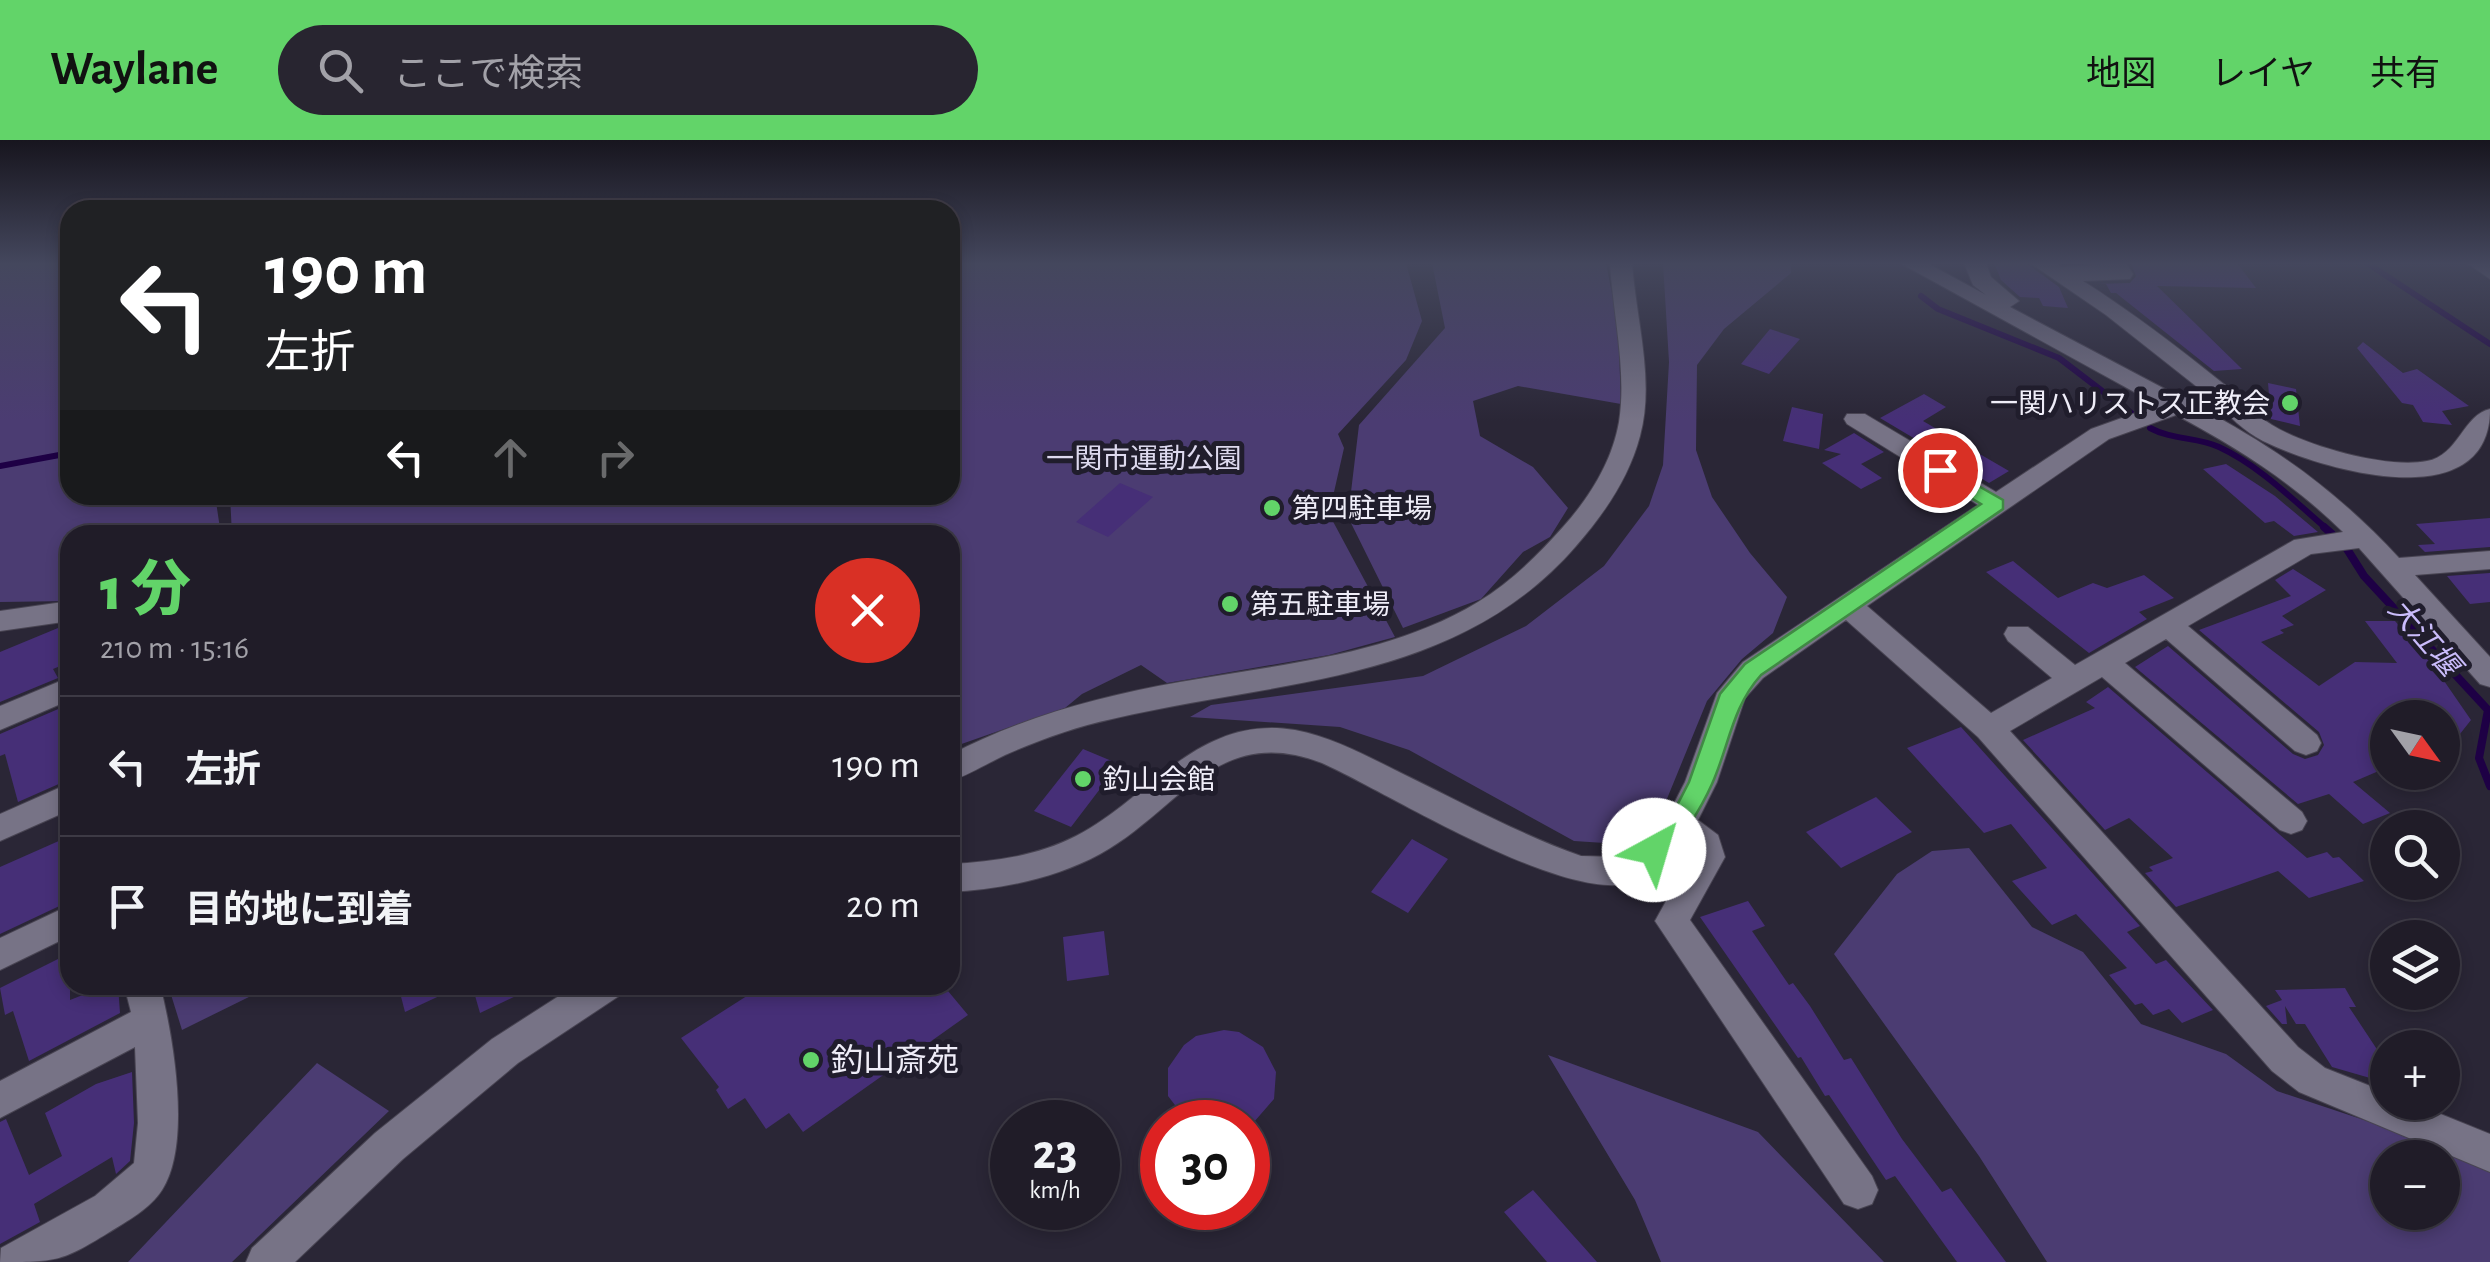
<!DOCTYPE html>
<html lang="ja">
<meta charset="utf-8">
<style>
:root{--surface:#201c28;--page:#282530;--text:#f1f3f6;--muted:#a2a1a8;--line:#3d3a45;--accent:#62d469}
body{margin:0;font-family:"Alegreya Sans","Noto Sans JP",sans-serif;background:var(--page);color:var(--text);height:100vh;display:flex;flex-direction:column;font-size:38px;white-space:nowrap}
*{box-sizing:border-box;margin:0}
p{font-size:32px;color:var(--muted)}
.icon{flex:none;width:55px;height:55px;fill:none;stroke:currentColor;stroke-width:2;stroke-linecap:round;stroke-linejoin:round}
.map{position:relative;flex:1;overflow:hidden}
.panel{position:absolute;left:60px;top:385px;width:900px;height:470px;display:flex;flex-direction:column;background:var(--surface);border-radius:30px;box-shadow:0 5px 15px #0003,0 0 0 2px var(--line)}
.panel>*{flex:none}
.guide{position:absolute;left:60px;top:60px;width:900px;height:305px;border-radius:30px;box-shadow:0 5px 15px #0003,0 0 0 2px var(--line);background:#202124;color:#fff;overflow:hidden}
.needle{width:65px;rotate:123deg}
.controls{position:absolute;left:2370px;top:560px;display:grid;gap:20px}
.controls a{display:grid;place-items:center;width:90px;height:90px;border-radius:50%;background:var(--surface);box-shadow:0 5px 15px #0003,0 0 0 2px var(--line);font-size:50px}
.speed{position:absolute;left:990px;top:960px;display:flex;gap:20px;font-size:50px;font-weight:700;text-align:center}
.speed>*{display:grid;place-content:center;width:130px;height:130px;border-radius:50%;background:var(--surface);box-shadow:0 5px 15px #0003,0 0 0 2px var(--line);line-height:1}
.speed small{font-size:25px;font-weight:400}
.speed .limit{border:15px solid #d22;background:#fff;color:#111}
.pin{position:absolute;display:grid;place-items:center;width:85px;height:85px;color:#fff;margin:-42px;border:5px solid #fff;border-radius:50%;box-shadow:0 2px 10px #0007}
.me{position:absolute;width:110px;margin:-55px;rotate:39deg;stroke-linejoin:round;filter:drop-shadow(0 0 8px #0008)}
.turn{display:flex;align-items:center;gap:35px;height:210px;padding:0 40px;font-size:45px}
.turn .icon{width:130px;height:130px;stroke-width:2.5}
.turn b{display:block;font-size:70px;line-height:85px}
.lanes{display:flex;align-items:center;height:95px;padding:0 40px;background:#0003;justify-content:center;gap:50px;direction:ltr}
.lanes .off{opacity:.35}
.round{display:grid;place-items:center;flex:none;width:105px;height:105px;border-radius:52px;background:var(--page)}
.overview{display:flex;align-items:center;justify-content:space-between;height:170px;padding:0 40px}
h1{font-size:60px;font-weight:800;line-height:75px;color:var(--accent)}
ul{padding:0;list-style:none}
li{display:flex;align-items:center;gap:30px;height:140px;padding:0 40px;border-top:2px solid var(--line)}
li div{flex:1}
li b{display:block;font-size:38px}
li em{font-style:normal}
header{display:flex;align-items:center;gap:60px;box-sizing:border-box;height:140px;padding:0 50px;background:var(--accent);color:#111}
header strong{font-size:48px}
nav{display:flex;gap:55px;margin-inline-start:auto;font-size:35px}
.search{width:700px;height:90px;background:var(--page);display:flex;align-items:center;gap:25px;box-sizing:border-box;padding:0 35px;border-radius:55px;color:var(--muted);font-size:38px}
.map>svg:first-child{display:block}
</style>
<header>
<strong>Waylane</strong>
<div class="search"><svg class="icon" aria-label="search" viewBox="0 0 24 24"><circle cx="10" cy="10" r="6"/><path d="M15 15l6 6"/></svg>ここで検索</div>
<nav><a>地図</a><a>レイヤ</a><a>共有</a></nav>
</header>
<div class="map">
<svg width="2490" height="1122" viewBox="0 0 2490 1122">
<rect width="100%" height="100%" fill="#2a2636"/>
<path fill="#4b3c72" fill-rule="evenodd" d="M0 123H70V355H215L221 395H70V461L0 462Z
M950 123H1406L1422 181 1406 220 1338 294 1344 308 1329 374 1395 497 1329 515 1167 543 1141 525 1082 554 1065 568 950 608V395H232L230 355H950Z
M1432 123H1606L1618 184 1621 264 1518 246 1473 261 1480 296 1533 327 1568 368 1550 397 1523 412 1481 459 1403 488 1348 377 1359 285 1445 188Z
M1663 123H1791V133L1724 189 1697 225 1696 310 1712 357 1750 413 1787 457 1773 493 1742 519 1707 561 1662 671 1620 704 1574 701 1409 610 1340 587 1190 577 1211 565 1423 536 1526 486 1604 426 1649 366 1663 325 1669 222Z
M1969 708 2032 787 2083 812 2141 884 2226 914 2277 951 2412 996 2490 1028V1122H2047L1979 1016 1834 814 1897 734 1932 711ZM2388 1018H2442V1072H2388Z
M168 845H273L182 890Z
M1548 915 1758 992 1884 1122H1661L1635 1060Z
M317 923 389 971 232 1122H128Z"/>
<g fill="none" stroke-linecap="round" stroke-linejoin="round">
<path stroke="#1e0045" stroke-width="6" d="M2367 123 2490 204
M1921 156 1938 169 2059 218 2131 273
M2150 288C2172 300 2197 297 2219 307 2260 326 2293 360 2327 389
M0 326 70 313"/>
<path stroke="#1e0045" stroke-width="8" d="M2324 387 2332 394
M2347 409 2364 436 2488 570 2479 618 2490 646"/>
</g>
<path fill="#462f77" d="M1994 123H2026L2059 147 2068 168 2043 166 2039 158 2020 157 2001 140Z
M2131 123H2237L2256 148 2157 146 2242 229 2214 231 2116 153H2111L2106 144H2095L2130 143 2136 136Z
M1770 189 1800 199 1769 234 1741 224Z
M2363 202 2403 233 2417 229 2469 266 2442 271 2452 285 2423 282 2413 265 2402 263 2357 208Z
M2268 243 2296 249 2300 286 2271 279Z
M1924 254 1946 267 1923 281 2009 331 1989 343 1880 278Z
M1792 267 1823 274 1819 309 1783 301Z
M1854 293 1884 312 1861 324 1882 338 1861 349 1822 323 1841 314 1824 310Z
M2226 324 2275 356 2318 392 2294 396 2274 381 2265 383 2203 329Z
M1120 343 1153 357 1108 397 1076 382Z
M2490 378V407L2425 412 2418 405 2435 404 2416 384Z
M2013 421 2058 458 2093 443 2107 448 2144 435 2174 458 2139 472 2147 479 2089 513 1986 432Z
M2293 429 2326 450 2282 476 2294 485 2280 490 2284 493 2261 502 2319 546 2355 522 2397 523 2365 481H2395L2431 522 2471 580 2456 599 2442 598V578H2388V627L2353 642 2390 673 2363 684 2329 654 2298 664 2135 527 2168 506 2293 614 2305 619 2318 615 2324 605 2319 592 2199 490 2291 456 2275 440Z
M2490 433V462L2470 464 2447 436Z
M58 488 70 511V522L53 529 58 538 0 562V512Z
M2108 547 2307 718 2327 712 2333 718 2339 717 2364 741 2309 758 2278 731 2176 767 2145 733 2153 731 2149 727 2173 718 2129 678 2105 690 2023 600 2095 568 2086 562Z
M70 564V639L18 662 5 614 0 616V594Z
M1961 587 2140 786 2127 792 2156 824 2166 820 2213 870 2182 883 2169 869 2153 875 2142 863 2135 865 2109 835 2127 828 2076 774 2052 785 2012 741 2047 728 2011 684 1984 693 1907 608Z
M1083 609 1119 624 1071 687 1034 671Z
M1876 657 1912 692 1841 728 1806 692Z
M70 696V761L0 794V727Z
M1412 699 1448 719 1408 773 1371 752Z
M1748 761 1765 786 1752 791 1789 845 1793 843 1810 866 1844 920 1851 918 1902 999 1942 1052 1951 1048 2006 1122H1957L1895 1036 1886 1040 1829 955 1825 956 1801 917 1798 918 1700 777Z
M1104 791 1109 835 1067 841 1063 797Z
M70 813V860L108 845H118L120 873 29 921 13 871 5 875 0 848Z
M398 845H463L405 872Z
M472 845H539L480 873Z
M764 845H943L968 875 803 992 789 973 766 989 745 958 728 969 716 950 719 947 681 898Z
M2345 848 2356 867H2349L2388 926V949L2370 938 2332 927 2305 884H2296L2285 866 2287 884H2282L2266 866 2282 860 2275 850Z
M1224 890 1239 892 1263 907 1276 932 1274 959 1254 982H1188L1168 956V928L1184 905 1196 896Z
M132 932 134 983 130 1021 116 1034 112 1017 34 1064 40 1082 0 1104V982L6 979 29 1035 62 1016 45 973 96 944Z
M1533 1050 1597 1122H1547L1504 1072Z"/>
<g fill="none" stroke-linecap="round" stroke-linejoin="round">
<g stroke="#484452" stroke-width="2">
<path id="minor" d="M1610 123H1632C1636 179 1655 241 1640 296 1629 338 1604 374 1576 406 1457 544 1276 540 1112 579 1075 587 1039 600 1005 615 986 624 969 635 950 641V615C1021 577 1101 556 1180 542 1280 524 1389 516 1478 462 1511 442 1537 416 1563 387 1589 358 1612 322 1619 282 1627 230 1613 175 1610 123Z
M1900 123H1927L1986 155 1973 145 1964 123H1986L1991 137 2019 161 2010 167 2180 257 2201 250 2106 175 2030 123H2056L2062 127 2126 123 2133 134 2130 139 2083 141C2132 172 2179 208 2225 245 2241 258 2254 274 2272 285 2306 306 2387 329 2427 321 2458 316 2463 275 2490 269 2490 379 2322 330 2263 301 2244 291 2229 276 2214 261L2199 267C2278 309 2338 352 2399 418L2490 411V429L2415 435 2490 517V547L2480 544 2359 408 2311 414 2188 486 2317 595 2321 603 2317 611 2306 615 2295 611 2166 499 2125 523 2302 672 2307 681 2302 690 2291 694 2280 690 2102 537 2010 591 2298 907 2325 928 2388 953V962H2411L2490 994V1032L2299 952 2272 931 1978 597 1846 480 1763 538 1745 558 1717 642 1698 680 1718 695 1725 717 1690 780 1872 1036 1878 1050 1872 1064 1858 1069 1844 1064 1655 781 1691 716 1681 703C1669 714 1655 731 1641 739 1579 774 1386 651 1322 623 1217 582 1179 671 1100 714 1054 739 1001 749 950 752V724C993 722 1037 716 1076 696 1151 657 1199 574 1295 590 1332 597 1367 616 1401 633 1461 662 1519 694 1581 716L1621 717 1668 675 1685 642 1717 553 1743 522 1978 365 1847 284 1844 279 1847 274H1865L1996 352 2091 289 2158 265ZM2176 275C2238 308 2293 343 2343 392L2294 400 2075 525 2028 487H2008L2004 494 2008 501 2052 538 1991 573 1867 466 2109 299Z
M2467 123H2490V139Z
M70 461V481L0 491V471Z
M70 537V560L0 590V566Z
M70 643V670L0 701V674Z
M70 765V796L0 830V798Z
M124 845H160C173 896 192 1004 162 1050 150 1069 127 1081 108 1093 61 1122 55 1122 0 1122L1 1108 95 1056 134 1023 138 983 135 907 0 978V941L131 872Z
M576 845H624L619 856 518 923 403 1019 295 1122H246L252 1108 375 993 492 899Z"/>
</g>
<use href="#minor" fill="#777386" fill-rule="evenodd"/>
</g>
<linearGradient id="sky" x2="0" y2="1"><stop stop-color="#17151e"/><stop offset="0.44" stop-color="#44475d"/><stop offset="1" stop-color="#44475d" stop-opacity="0"/></linearGradient>
<rect width="2490" height="281" fill="url(#sky)"/>
<path fill="#62d469" stroke="#408a44" stroke-width="2.5" d="M1940 324 2003 360V369L1761 535C1732 567 1729 606 1712 644 1699 673 1684 695 1663 718H1646L1642 710 1671 677 1689 642 1720 554 1745 524 1981 364 1933 335 1930 330Z"/>
<g fill="#62d469" stroke="#201d2c" stroke-width="4">
<circle cx="2290" cy="263" r="10"/>
<circle cx="1272" cy="368" r="10"/>
<circle cx="1230" cy="464" r="10"/>
<circle cx="1083" cy="639" r="10"/>
<circle cx="811" cy="920" r="10"/>
</g>
<g text-anchor="middle" stroke-width="10" stroke-linejoin="round" paint-order="stroke">
<g font-size="28" fill="#efedf8" stroke="#201d2c" text-anchor="start">
<text x="2270" y="273" text-anchor="end">一関ハリストス正教会</text>
<text x="1292" y="378">第四駐車場</text>
<text x="1250" y="474">第五駐車場</text>
<text x="1103" y="649">釣山会館</text>
</g>
<g font-size="28" fill="#ddd9ee" stroke="#201d2c">
<text x="1144" y="328">一関市運動公園</text>
</g>
<g font-size="30" font-style="italic" fill="#cabcfb" stroke="#201d2c">
<text transform="translate(2424 497) rotate(49)" y="10">大江堰</text>
</g>
<g font-size="32" fill="#efedf8" stroke="#201d2c" text-anchor="start">
<text x="831" y="931">釣山斎苑</text>
</g>
</g>
</svg>
<div class="controls">
<a><svg class="needle" viewBox="-14 -14 28 28"><path d="M0-13l5 13h-10z" fill="#e53935"/><path d="M0 13l5-13h-10z" fill="#a2a1a8"/></svg></a>
<a><svg class="icon" aria-label="search" viewBox="0 0 24 24"><circle cx="10" cy="10" r="6"/><path d="M15 15l6 6"/></svg></a>
<a><svg class="icon" aria-label="layers" viewBox="0 0 24 24"><path d="M12 4l9 5-9 5-9-5zM3 14l9 5 9-5"/></svg></a>
<a>+</a>
<a>−</a>
</div>
<div class="speed"><div>23<small>km/h</small></div><div class="limit">30</div></div>
<div class="pin" style="left:1940px;top:330px;background:#d93025"><svg class="icon" aria-label="arrive" viewBox="0 0 24 24"><path d="M6 21V4h12l-3 4 3 4H6"/></svg></div>
<svg class="me" style="left:1654px;top:710px" viewBox="-20 -20 40 40"><circle r="19" fill="#fff"/><path d="M0-13L10 11 0 6-10 11z" fill="#62d469"/></svg>
<div class="guide">
<div class="turn"><svg class="icon" aria-label="left" viewBox="0 0 24 24"><path d="M17 20v-9H6M10 6l-5 5 5 5"/></svg><div><b>190 m</b>左折</div></div>
<div class="lanes"><svg class="icon" aria-label="left" viewBox="0 0 24 24"><path d="M17 20v-9H6M10 6l-5 5 5 5"/></svg><svg class="icon off" aria-label="ahead" viewBox="0 0 24 24"><path d="M12 20V5M6 11l6-6 6 6"/></svg><svg class="icon off" aria-label="right" viewBox="0 0 24 24"><path d="M7 20v-9h11M14 6l5 5-5 5"/></svg></div>
</div>
<section class="panel">
<div class="overview"><div><h1>1 分</h1><p>210 m · 15:16</p></div><a class="round" style="background:#d93025;color:#fff"><svg class="icon" aria-label="close" viewBox="0 0 24 24"><path d="M6 6l12 12M18 6L6 18"/></svg></a></div>
<ul>
<li><svg class="icon" aria-label="left" viewBox="0 0 24 24"><path d="M17 20v-9H6M10 6l-5 5 5 5"/></svg><div><b>左折</b></div><em>190 m</em></li>
<li><svg class="icon" aria-label="arrive" viewBox="0 0 24 24"><path d="M6 21V4h12l-3 4 3 4H6"/></svg><div><b>目的地に到着</b></div><em>20 m</em></li>
</ul>
</section>
</div>
